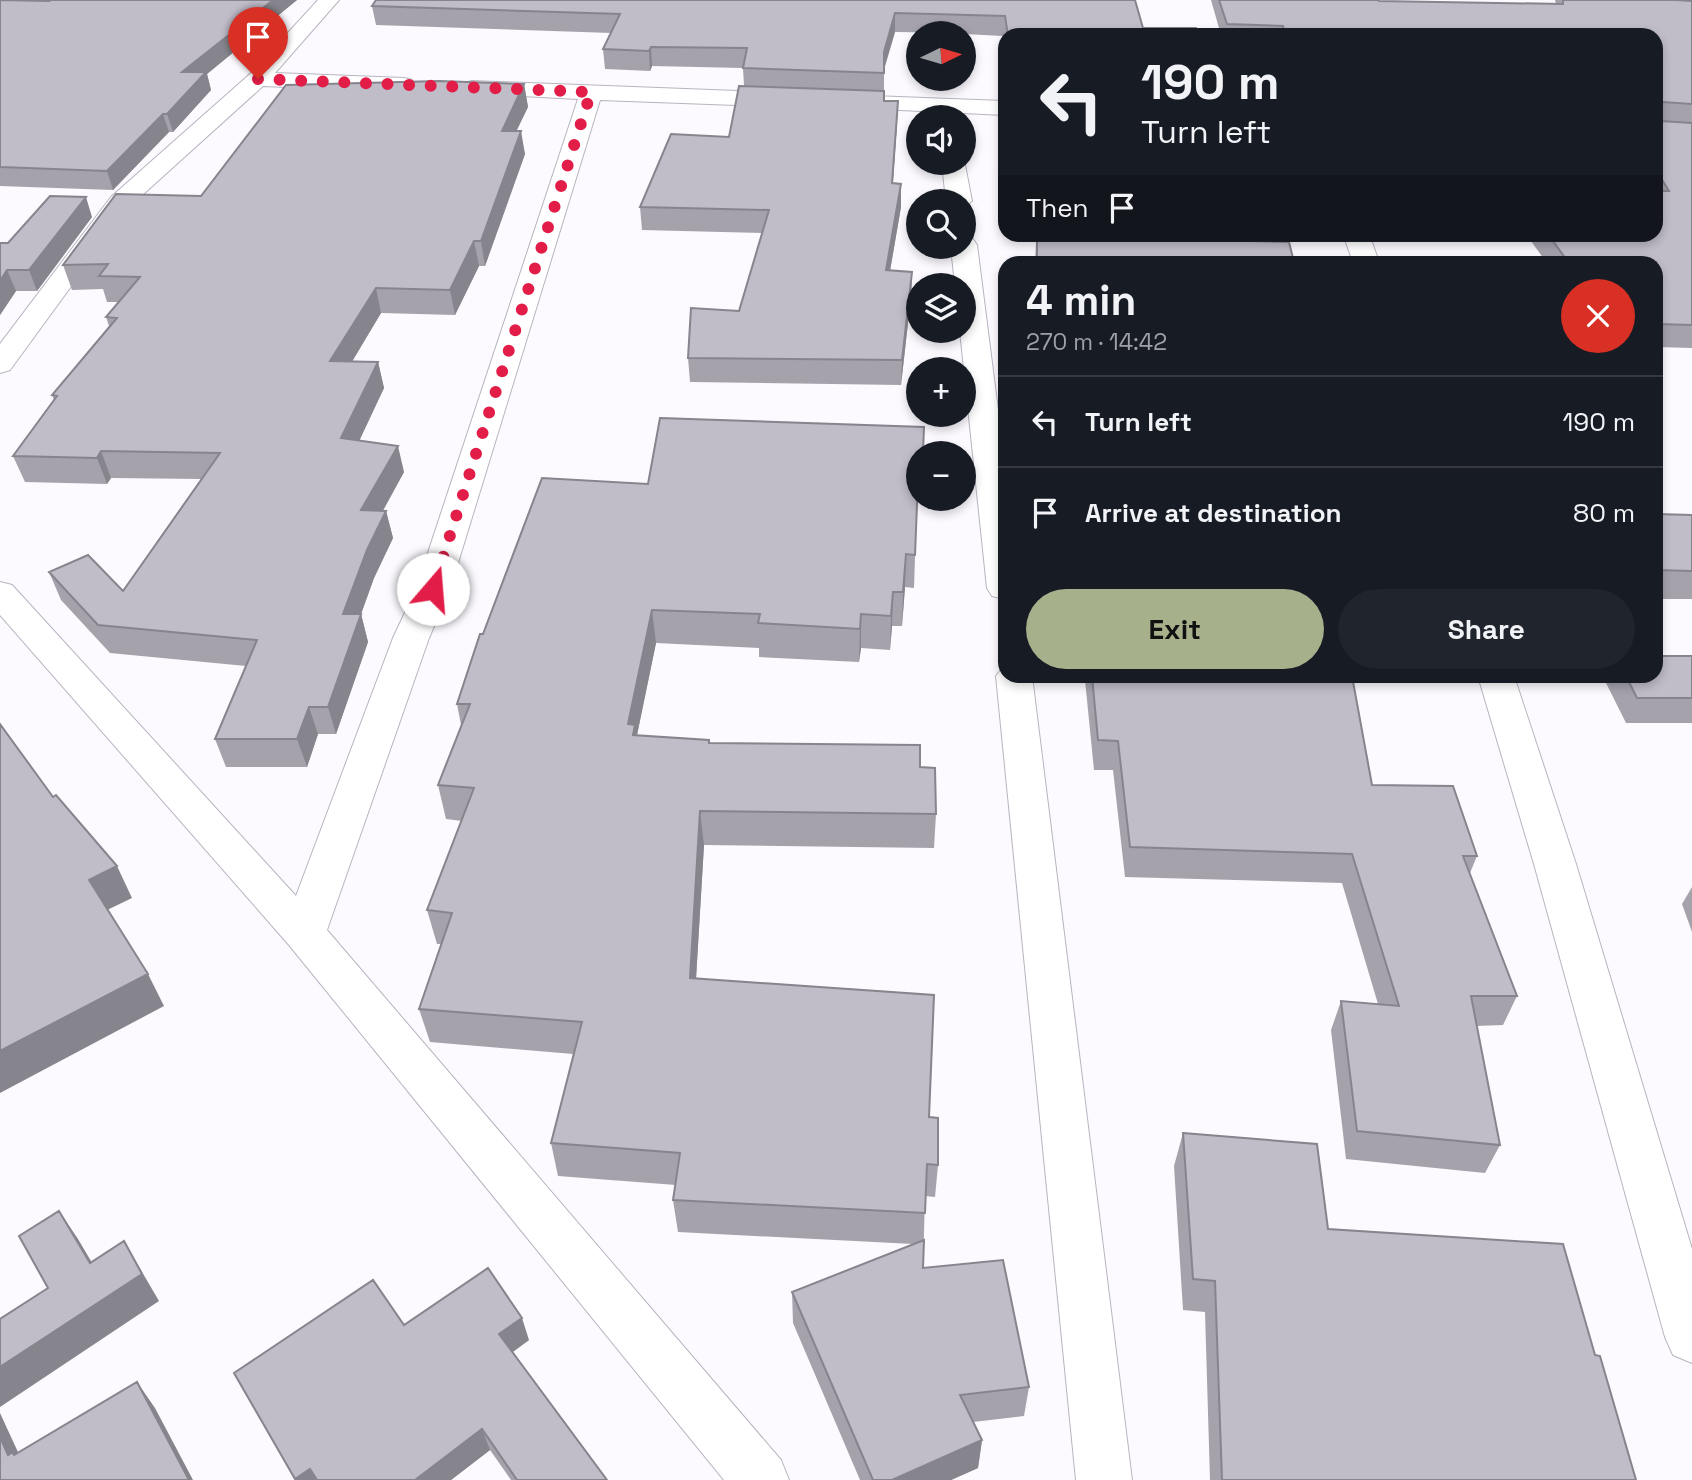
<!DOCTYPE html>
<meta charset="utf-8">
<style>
:root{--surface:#171b24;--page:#20242c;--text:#f1f3f6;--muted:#9ea1a6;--line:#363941;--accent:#a6b08a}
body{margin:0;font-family:"Space Grotesk",sans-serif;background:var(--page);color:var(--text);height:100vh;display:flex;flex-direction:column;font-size:26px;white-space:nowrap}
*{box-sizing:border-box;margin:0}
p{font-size:23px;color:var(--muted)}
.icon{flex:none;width:38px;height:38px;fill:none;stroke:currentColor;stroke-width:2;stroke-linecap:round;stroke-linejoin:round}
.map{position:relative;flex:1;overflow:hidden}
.panel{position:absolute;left:998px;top:256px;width:665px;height:427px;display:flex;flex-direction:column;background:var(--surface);border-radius:21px;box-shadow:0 4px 10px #0003}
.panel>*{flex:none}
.guide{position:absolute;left:998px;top:28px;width:665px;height:214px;border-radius:21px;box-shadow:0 4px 10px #0003;background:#171b24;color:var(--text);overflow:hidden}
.needle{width:46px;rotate:85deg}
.fabs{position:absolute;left:906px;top:21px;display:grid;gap:14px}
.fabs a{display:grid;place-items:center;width:70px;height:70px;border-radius:50%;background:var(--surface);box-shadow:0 4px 10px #0003;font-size:35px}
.pin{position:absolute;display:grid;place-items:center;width:60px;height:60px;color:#fff;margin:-72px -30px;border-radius:50% 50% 50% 0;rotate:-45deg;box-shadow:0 0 7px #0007}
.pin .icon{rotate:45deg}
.me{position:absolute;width:77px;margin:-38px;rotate:18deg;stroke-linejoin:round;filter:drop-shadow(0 0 5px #0008)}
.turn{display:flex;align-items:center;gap:24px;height:147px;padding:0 28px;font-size:32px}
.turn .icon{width:91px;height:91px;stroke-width:2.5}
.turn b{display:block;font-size:49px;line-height:60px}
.then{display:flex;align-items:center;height:66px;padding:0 28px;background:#0003;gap:14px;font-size:26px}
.round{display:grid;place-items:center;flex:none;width:74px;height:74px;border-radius:37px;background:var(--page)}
.head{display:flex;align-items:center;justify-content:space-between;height:119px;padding:0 28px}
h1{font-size:42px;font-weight:600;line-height:52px}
.button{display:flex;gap:14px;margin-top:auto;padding:14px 28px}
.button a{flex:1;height:80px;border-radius:42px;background:var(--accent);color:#111;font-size:28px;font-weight:600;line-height:80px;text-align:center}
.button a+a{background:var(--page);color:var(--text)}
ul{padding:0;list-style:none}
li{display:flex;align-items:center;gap:21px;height:91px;padding:0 28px;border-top:2px solid var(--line)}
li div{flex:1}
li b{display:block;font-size:26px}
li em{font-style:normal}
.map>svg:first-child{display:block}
</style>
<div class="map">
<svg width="1692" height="1480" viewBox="0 0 1692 1480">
<rect width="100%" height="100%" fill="#fcfaff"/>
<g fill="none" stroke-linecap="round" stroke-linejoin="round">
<g stroke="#b8b4c0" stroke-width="2">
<path id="street" d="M318 0H339L275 73 404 78 412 80 415 85 412 90 404 92 263 86 129 207 10 370 0 373V344L111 197 250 74Z
M472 81 789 93 797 95 800 100 797 105 789 107 600 100 450 589 429 638 327 930 781 1460 789 1480H724L289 945 0 615V582L12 585 296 896 393 638 416 589 578 99 464 93 461 88 464 83Z
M846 95 1004 101V115L838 107 835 102 838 97Z
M964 160 972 201 964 207V201H946L942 163H964Z
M1343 234H1369L1379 262H1353Z
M964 237 973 239 977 245 1004 457V599L992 596 987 588 960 331H964V285H955L951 247H964Z
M1004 666V676H1032L1132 1480H1076L996 676Z
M1478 676H1514L1576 864 1692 1249V1363L1673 1355 1665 1337 1534 864Z"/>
</g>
<use href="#street" fill="#fff" fill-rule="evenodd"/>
</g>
<path fill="#a5a2ac" d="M0 0 49 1 51 0H297L207 74 211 90 173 132H169L113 190 0 186Z
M1135 0 1143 28 1198 35H1004V42L1003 36 964 34V33L895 32 884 70V101L897 123 893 183 901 184V207L890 271 912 272 911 296 901 385 690 382 688 358 739 311 762 233 642 230 640 207 729 137 744 86 743 68 652 66 650 71 605 69 603 49 611 33 376 25 372 6Z
M1211 0H1378L1379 1 1556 4 1555 0H1676L1692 1V348L1656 347V262H1546L1526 234H1656V35H1221Z
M524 84 528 107 516 131 525 154 485 266H479L455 315 381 313 352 361 378 362 384 388 359 440 404 472 383 511H386L393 538 374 578 361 614 368 642 336 734H318L307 767H226L215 739 246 666 110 653 61 600 49 572 123 591 201 479 111 478 107 484 25 482 13 456 54 400 52 395 109 326 106 317 119 302H107L103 289 72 290 63 265 201 196Z
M92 217 37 291H16L0 315 8 243Z
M1022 234H1248L1250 241 1294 262H1035L1036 242H1023Z
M919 453V496H917L914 588 905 587 902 626H892L890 650 861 648 859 662 759 657V648L656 643 637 735 920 767 936 814 934 848 704 845 696 979 929 1117 938 1165 935 1197 925 1196 923 1268 1029 1387 1024 1416 973 1422 982 1440 978 1468 951 1480H860L793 1323 792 1292 913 1244 678 1232 673 1200 676 1185 558 1176 551 1143 573 1054 430 1042 419 1009 441 944H437L427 910 462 821 446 819 438 785 461 725 457 704 483 634 648 484Z
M1656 514 1692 515V599H1656Z
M1692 656V723H1626L1605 681 1607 676H1656Z
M1067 676H1429L1427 682 1353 681 1372 785 1477 856 1470 873 1517 996 1503 1025 1476 1026 1500 1145 1485 1173 1346 1159 1331 1030 1341 1001 1378 1004 1342 883 1125 877 1113 770H1094L1085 680 1067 679Z
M1692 887V932L1682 904Z
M1183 1133 1328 1229 1595 1355 1636 1480H1210L1205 1312 1183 1310 1174 1166Z
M404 1325 529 1340 513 1352 607 1480H511L490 1450 451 1480H295Z"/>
<path fill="#86848c" d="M273 0H297L207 74 211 90 173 132 167 114 182 72Z
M895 13V32L883 72 884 52Z
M651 47 652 66 650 71 649 51Z
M524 84 528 107 505 155 502 131Z
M898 101 897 123 891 206 892 183Z
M163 114 169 132 113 190 107 171Z
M521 131 525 154 485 266 481 241Z
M901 184V207L886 294V270Z
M86 197 92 217 37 291 29 270Z
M474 241 479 266 455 315 450 290Z
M7 270 16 291 0 315V281Z
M912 272 911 296 901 385 902 360Z
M376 288 381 313 337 387 330 361Z
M378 362 384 388 348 465 341 438Z
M398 446 404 472 368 537 361 510Z
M101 451 111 478 107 484 97 458Z
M386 511 393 538 374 578 361 614 368 642 336 734 328 707 343 614 367 550Z
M906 554 905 587 902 626 903 592Z
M893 592 892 626 890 650 891 616Z
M652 610 656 643 637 735 640 759 628 724Z
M861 614V648L859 662 860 629Z
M309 707 318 734 307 767 297 739Z
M700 811 704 845 694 1012 690 978Z
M117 866 132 898 105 911 89 880Z
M148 974 164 1006 0 1093V1051Z
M59 1211 78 1239 108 1290 90 1263Z
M124 1241 159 1301 0 1407V1367Z
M522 1318 529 1340 507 1356 499 1334Z
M137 1382 155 1408 193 1480H189Z
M0 1413 23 1463 8 1455 0 1437Z
M482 1429 490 1450 451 1480H415Z
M982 1440 978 1468 951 1480H892Z
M310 1469 316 1480H295V1479Z"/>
<path fill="#c0bcc8" stroke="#86848c" stroke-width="2" d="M0 0 49 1 51 0H273L182 72H206L167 114H163L107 171 0 167Z
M376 0H1135L1143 28H1196L1198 35H1008L1005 16 895 13 884 52V73L743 68 747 48 651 47 649 51 603 49 620 14 372 6Z
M1219 0H1378L1379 1 1563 4V0H1676L1692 1V104L1663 102 1661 105V121L1692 123V325L1656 324V262H1568L1548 234H1656V191H1669L1656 170V35H1286L1283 26 1227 24Z
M439 81 524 84 502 131H521L481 241H474L450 290 376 288 330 361 378 362 341 438 398 446 361 510 386 511 367 550 343 614H361L328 707H309L297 739H215L257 640 98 625 49 572 88 555 123 591 220 453 101 451 97 458 13 456 57 396 52 395 117 318 106 317 140 277 99 276 108 264 63 265 116 194 201 196 286 85Z
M739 86 884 91V101H898L892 183 901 184 886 270 912 272 902 360 688 358 691 308 739 311 769 210 640 207 671 134 729 137Z
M50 196 86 197 29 270H7L0 281V243H8Z
M1037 234H1248L1250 241 1289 242 1294 262H1037Z
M660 418 924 427 923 453H919L915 555 906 554 903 592H893L891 616 861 614 860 629 758 623 760 614 652 610 628 724 635 725 633 735 709 740V743L920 745V767L935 768 936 814 700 811 690 978 934 995 929 1117 938 1118V1165L927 1164 925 1213 673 1200 680 1153 551 1143 582 1022 419 1009 452 913 427 910 474 788 438 785 470 704H457L480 634H483L542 478 648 484Z
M1656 514 1692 515V571L1656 570Z
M1656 656H1692V698H1637L1626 676H1656Z
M1092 676H1352L1372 785 1453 786 1477 856H1463L1517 996H1471L1500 1145 1357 1131 1341 1001 1399 1006 1352 854 1130 847 1118 741 1098 740Z
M0 724 53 797 56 795 117 866 89 880 148 974 0 1051Z
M1183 1133 1317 1144 1328 1229 1563 1244 1595 1355 1600 1356 1636 1480H1222L1215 1281 1193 1279Z
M59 1211 90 1263 124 1241 142 1274 0 1367V1319L48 1288 19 1236Z
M924 1240 923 1268 1003 1260 1029 1387 960 1395 982 1440 892 1480H873L792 1292Z
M488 1268 522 1318 499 1334 607 1480H517L482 1429 415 1480H317L310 1469 295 1479 234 1373 373 1280 404 1325Z
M137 1382 189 1480H0V1437L8 1455 13 1452 14 1455Z"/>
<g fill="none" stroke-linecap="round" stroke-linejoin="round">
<path stroke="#e11d48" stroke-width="12" stroke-dasharray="0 21.6" d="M258 79 591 92 433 589"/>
</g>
</svg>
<div class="fabs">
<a><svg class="needle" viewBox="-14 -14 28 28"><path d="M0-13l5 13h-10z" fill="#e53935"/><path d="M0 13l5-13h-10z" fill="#9ea1a6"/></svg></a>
<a><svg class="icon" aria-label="sound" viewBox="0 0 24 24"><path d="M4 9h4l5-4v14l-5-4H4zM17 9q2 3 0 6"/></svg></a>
<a><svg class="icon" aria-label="search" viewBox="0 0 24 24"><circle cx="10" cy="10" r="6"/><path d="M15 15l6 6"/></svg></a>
<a><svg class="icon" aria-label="layers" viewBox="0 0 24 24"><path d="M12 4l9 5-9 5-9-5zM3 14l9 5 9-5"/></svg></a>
<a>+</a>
<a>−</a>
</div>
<div class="pin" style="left:258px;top:79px;background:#d93025"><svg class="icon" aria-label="arrive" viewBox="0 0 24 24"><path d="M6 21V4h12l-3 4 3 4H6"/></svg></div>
<svg class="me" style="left:433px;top:589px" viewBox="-20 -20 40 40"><circle r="19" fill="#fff"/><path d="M0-13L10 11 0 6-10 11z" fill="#e11d48"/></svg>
<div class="guide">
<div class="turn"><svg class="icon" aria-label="left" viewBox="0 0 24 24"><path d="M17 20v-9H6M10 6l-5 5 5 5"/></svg><div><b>190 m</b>Turn left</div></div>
<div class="then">Then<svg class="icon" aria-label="arrive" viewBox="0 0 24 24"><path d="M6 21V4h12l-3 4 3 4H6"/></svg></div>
</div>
<section class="panel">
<div class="head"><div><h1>4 min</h1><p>270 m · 14:42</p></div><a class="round" style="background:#d93025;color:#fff"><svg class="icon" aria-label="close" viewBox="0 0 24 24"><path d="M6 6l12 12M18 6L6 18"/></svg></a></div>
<ul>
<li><svg class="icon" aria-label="left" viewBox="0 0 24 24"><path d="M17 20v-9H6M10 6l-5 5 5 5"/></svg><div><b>Turn left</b></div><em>190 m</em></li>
<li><svg class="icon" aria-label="arrive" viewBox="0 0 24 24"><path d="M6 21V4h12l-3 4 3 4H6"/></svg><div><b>Arrive at destination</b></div><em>80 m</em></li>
</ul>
<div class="button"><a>Exit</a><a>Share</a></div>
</section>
</div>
